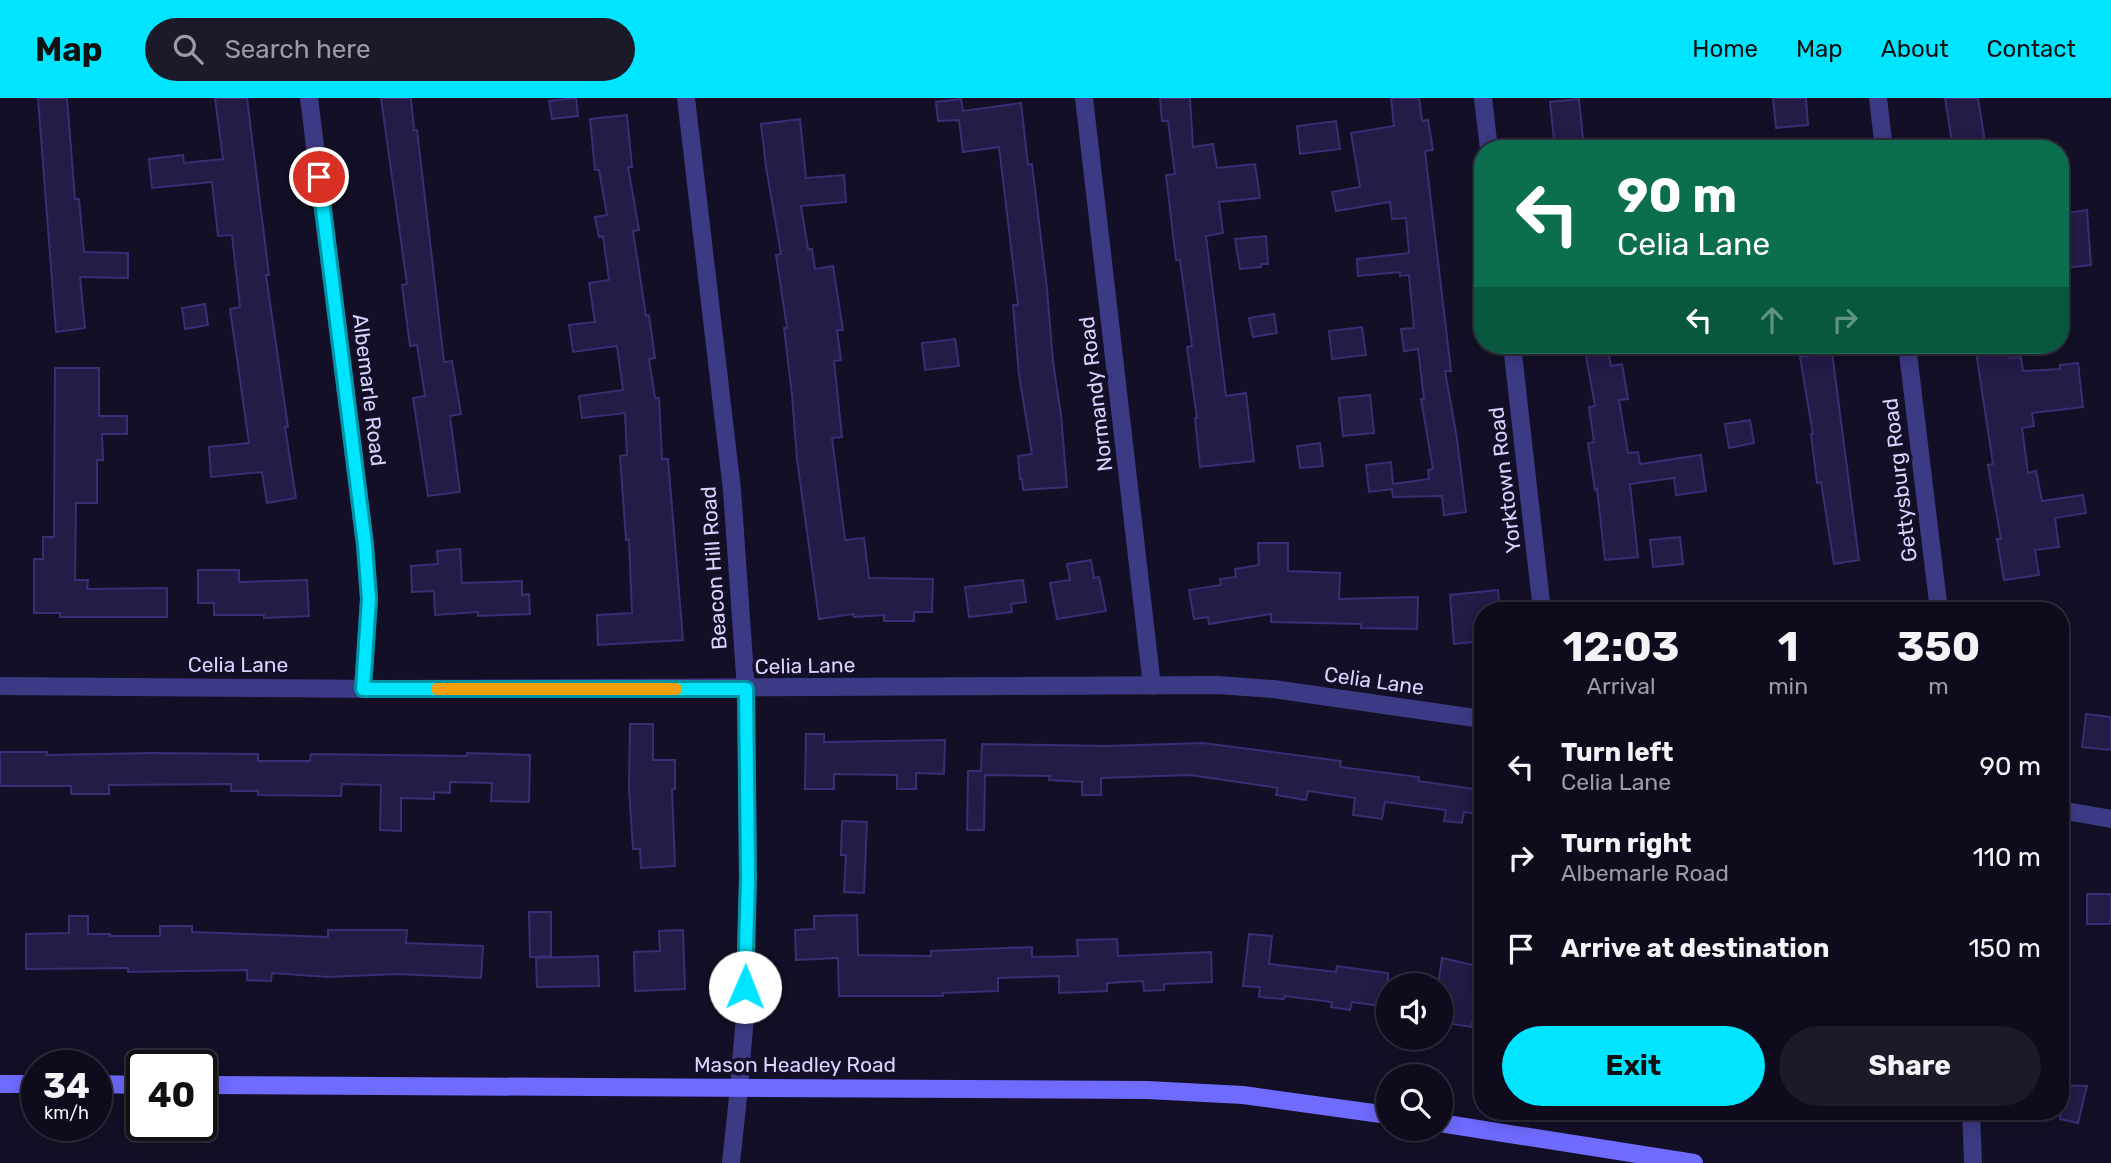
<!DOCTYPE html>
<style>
:root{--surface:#0e0b1c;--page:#1c1929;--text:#f1f3f6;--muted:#9b9ba3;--line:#2e2b3b;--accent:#00e5ff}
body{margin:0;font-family:Rubik,sans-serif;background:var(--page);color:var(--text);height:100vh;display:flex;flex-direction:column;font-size:26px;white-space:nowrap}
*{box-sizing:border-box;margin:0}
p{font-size:23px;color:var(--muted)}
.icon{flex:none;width:38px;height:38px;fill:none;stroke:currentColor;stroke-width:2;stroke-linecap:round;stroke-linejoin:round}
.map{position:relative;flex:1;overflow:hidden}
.drawer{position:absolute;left:1474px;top:504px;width:595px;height:518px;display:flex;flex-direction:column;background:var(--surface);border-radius:28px;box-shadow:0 4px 18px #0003,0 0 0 2px var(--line)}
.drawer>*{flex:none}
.banner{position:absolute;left:1474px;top:42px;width:595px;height:214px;border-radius:28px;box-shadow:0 4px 18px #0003,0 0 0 2px var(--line);background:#0b6e4f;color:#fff;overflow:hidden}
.controls{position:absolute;left:1376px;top:875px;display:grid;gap:14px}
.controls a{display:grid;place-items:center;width:77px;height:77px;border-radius:50%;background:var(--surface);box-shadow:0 4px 18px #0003,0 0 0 2px var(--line);font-size:35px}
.speed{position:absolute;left:21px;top:952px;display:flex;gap:14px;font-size:35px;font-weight:700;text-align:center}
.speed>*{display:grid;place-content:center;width:91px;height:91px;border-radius:50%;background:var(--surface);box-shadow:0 4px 18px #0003,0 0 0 2px var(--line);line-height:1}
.speed small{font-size:18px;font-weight:400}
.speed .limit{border:4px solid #111;border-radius:10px;background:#fff;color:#111}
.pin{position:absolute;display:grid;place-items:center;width:60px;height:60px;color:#fff;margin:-30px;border:4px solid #fff;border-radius:50%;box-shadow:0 2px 7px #0007}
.me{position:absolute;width:77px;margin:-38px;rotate:1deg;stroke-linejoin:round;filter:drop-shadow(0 0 5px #0008)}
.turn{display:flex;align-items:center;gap:24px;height:147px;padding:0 28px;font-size:32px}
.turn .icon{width:91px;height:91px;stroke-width:2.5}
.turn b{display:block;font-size:49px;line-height:60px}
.lanes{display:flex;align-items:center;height:66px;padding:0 28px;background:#0003;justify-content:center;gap:35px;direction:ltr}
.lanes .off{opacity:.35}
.eta{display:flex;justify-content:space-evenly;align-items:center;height:119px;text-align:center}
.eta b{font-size:42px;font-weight:700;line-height:49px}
.cta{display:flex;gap:14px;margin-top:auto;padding:14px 28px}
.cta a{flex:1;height:80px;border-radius:42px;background:var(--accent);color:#111;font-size:28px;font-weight:700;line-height:80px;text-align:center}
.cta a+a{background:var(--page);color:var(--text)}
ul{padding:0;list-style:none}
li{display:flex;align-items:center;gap:21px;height:91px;padding:0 28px}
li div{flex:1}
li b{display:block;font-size:26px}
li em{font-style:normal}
header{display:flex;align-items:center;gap:42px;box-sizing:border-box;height:98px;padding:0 35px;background:var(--accent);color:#111}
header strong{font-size:33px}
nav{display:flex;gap:38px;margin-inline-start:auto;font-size:24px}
.search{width:490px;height:63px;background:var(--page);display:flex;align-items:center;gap:18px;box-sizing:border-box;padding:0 24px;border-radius:38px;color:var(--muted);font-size:26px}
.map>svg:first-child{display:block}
</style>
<header>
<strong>Map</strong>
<div class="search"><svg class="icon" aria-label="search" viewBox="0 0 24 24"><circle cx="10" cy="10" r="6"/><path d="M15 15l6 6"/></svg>Search here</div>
<nav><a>Home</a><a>Map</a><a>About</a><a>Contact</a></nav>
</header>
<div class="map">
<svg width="2111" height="1065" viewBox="0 0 2111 1065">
<rect width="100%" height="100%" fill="#130f26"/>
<path fill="#241b47" stroke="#3b2d73" stroke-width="2" d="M38 0H67L75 101H79L84 154 128 155V180L80 179 85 230 56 234Z
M215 0H247L269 177H266L288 329H285L296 400 267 405 262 374 211 379 209 349 249 345 230 211 240 209 232 137 218 138 212 84 152 90 149 61 183 57 184 65 223 61Z
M381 0H411L414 32H417L444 264 452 263 461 316 450 318 460 394 428 398 413 300 425 298 417 247 410 248 402 187 407 186Z
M576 0 578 18 552 21 549 3Z
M1160 0H1190L1193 49 1213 46 1217 70 1255 66 1260 100 1219 104 1223 135 1206 138 1226 298 1246 295 1254 363 1200 369 1195 320H1197L1187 249 1192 248 1180 162H1176L1166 77 1175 76 1168 23H1162Z
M1391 0H1419L1422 23 1428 22 1433 52 1425 53 1451 273H1445L1457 341 1466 414 1444 417 1442 398 1393 399 1392 391 1369 394 1366 367 1391 364 1393 386 1429 381 1428 372 1433 371 1421 301H1424L1418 251 1404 253 1401 231 1414 230 1409 177 1400 178V174L1358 178 1357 161 1409 155 1406 120 1392 121 1390 104 1336 113 1332 94 1360 89 1351 35 1394 28Z
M1773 0H1806L1808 27 1776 30Z
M1945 0H1978L1986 51H1953Z
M961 1 963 13 1021 5 1028 67 1032 66 1047 191 1053 264 1061 317 1067 389 1023 392 1022 381H1020L1018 358 1032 356 1019 277 1013 207H1018L999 49 963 54 959 22 938 23 936 4Z
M1579 1 1584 51H1555L1550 4Z
M627 17 632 69H628L639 132 633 133 646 218 649 217 655 260 649 261 655 300H659L662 361H668L683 542 598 547 597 517 632 515 629 441 626 442 620 358 627 357 625 315 582 320 579 298 623 292 617 248 573 254 569 227 595 224 589 185 609 182 603 138 599 139 595 119 607 117 599 72H595L590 21Z
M800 21 806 80 844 77 846 104 801 108 808 151H812L815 171 833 168 843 232H837L841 262 834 263 842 339 832 340 845 442 864 440 869 480 933 481 932 514H914V523H884V517L854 519 853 516 819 521 797 361 792 297 784 230H787L776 157 781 156 766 69 761 26Z
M1336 23 1340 51 1300 56 1297 28Z
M2087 112 2091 167 2065 170 2060 116Z
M1266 138 1268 166H1261V169L1240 171 1235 141Z
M205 206 208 227 185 231 182 210Z
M1274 216 1277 235 1253 239 1249 220Z
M1362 229 1366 257 1332 261 1329 233Z
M955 241 959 268 925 272 922 245Z
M1584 247H1607L1611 268 1622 266 1628 301 1619 302 1628 355 1638 354 1640 366 1701 357 1706 393 1676 397 1674 380 1630 386 1638 459 1605 462 1597 391 1595 392 1588 345 1594 344 1589 309 1595 308Z
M1975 247H2008L2010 260 2021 259 2023 273 2060 271V267L2078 265 2083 309 2032 315 2034 328 2022 330 2028 375 2036 373 2042 403 2083 397 2086 415 2055 420 2059 449 2035 452 2039 477 2004 482 1997 441H2001L1988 367 1993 366Z
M1832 254 1859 462 1834 466 1821 384 1817 385 1811 336H1813L1800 259Z
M55 270H99V318H127V336H102L103 362H97V405H76L75 482H88L87 491 167 490V519H60V515H34V461H43V439H54Z
M1370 297 1374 335 1343 338 1339 300Z
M1750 322 1754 345 1729 350 1725 326Z
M1320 345 1323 368 1300 370 1297 348Z
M1680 439 1683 466 1653 469 1650 442Z
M1258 445H1288V473L1340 475 1339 501 1418 499 1417 531 1361 530V526L1271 524V516L1209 526 1208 519 1194 521 1189 492 1221 487 1220 481 1236 479 1235 471 1259 467Z
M460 451 462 485 522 483V497L529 496 530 516 478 518V514L435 517 434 493 412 494 411 468 438 466 437 453Z
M1091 462 1094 480 1099 479 1106 513 1057 521 1050 485 1070 482 1067 466Z
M198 472H239V484L307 482 309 518 264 520V517H214V505H198Z
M1023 482 1026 504 1011 506 1012 514 969 519 965 489Z
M1498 492 1500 513H1482V543L1454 546 1450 497Z
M2086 616 2111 619V652L2082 649Z
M630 626H653V662H675V691H672L675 768 641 770 640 751H633L629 691Z
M806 636H824V644L945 642 944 676 916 675V691H897V677L834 676V691H805Z
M1203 645 1341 663 1340 669 1419 679 1418 683 1482 692V717L1464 714 1462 725 1444 723 1446 712 1385 704 1382 721 1353 717 1355 700 1308 693 1306 702 1276 697 1278 690 1190 677 1101 680V697H1082V684L1049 682 1050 678 985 677 984 732H967L968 673H981L982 646 1107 648Z
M0 654H47V657L152 655 258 656V663H310L311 656 467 658V655L530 657 529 704 491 703 492 685 450 684V695L434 694V701L401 700V733L380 732 381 687 342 686 341 698 258 697V693H231V686L109 687V696H71V688H0Z
M842 723 867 724 864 795 844 794 846 757H841Z
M2087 796H2111V826H2087Z
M529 814H551V858L530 859Z
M857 817 858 857 931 858V853L1032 849V859L1078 858 1077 842 1117 841 1118 858 1211 854 1212 884 1164 886V892L1144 893 1143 883 1107 885V893L1059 895V878L998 880V893L943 895V898H839L838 860 796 862 795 832 814 831V818Z
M69 818H88V836H110V838H160V828H192V834L328 839V832H407L406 845 483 848 481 880 398 876 328 879 272 875 271 883 247 882V872L128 874V870L26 871V836L69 835Z
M683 832 685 891 635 893 634 854 660 853 659 833Z
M1249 836 1272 838 1269 866 1336 874 1337 868 1388 875V909L1352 904 1350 912 1331 909 1332 904 1285 898 1284 901 1259 899 1260 889 1243 888Z
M598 858 599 888 537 889 536 860Z
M1442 860 1482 869V927L1472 925V929L1440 924V887H1438Z
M2060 987 2087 988 2078 1025 2060 1021Z"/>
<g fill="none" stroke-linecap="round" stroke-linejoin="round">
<path stroke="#3d3a85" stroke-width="18" d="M309 0 365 447 369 501 363 591
M1084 0 1152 588
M1483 0 1489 51
M1878 0 1884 51
M1512 247 1542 513
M1907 247 1939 513
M0 588 388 591 1218 587 1273 591 1482 621
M2060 712 2111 721
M1971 1013 1973 1065
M731 1065 739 990"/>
<path stroke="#3d3a85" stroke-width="18" d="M686 0 732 392 746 591 748 778 745 917 739 990"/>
<path stroke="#6f6bff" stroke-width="18" d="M0 986H37
M96 986 142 987
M201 987 1147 992 1243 997 1388 1017
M1440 1025 1694 1065"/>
</g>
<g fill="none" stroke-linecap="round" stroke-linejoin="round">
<g stroke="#0095a6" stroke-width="18">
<path id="route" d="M319 79 365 447 369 501 363 591H746L748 778 745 889"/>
</g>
<use href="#route" stroke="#00e5ff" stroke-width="12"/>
<path stroke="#f59e0b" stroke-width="12" d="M437 591H676"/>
</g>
<g text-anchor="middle" stroke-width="7" stroke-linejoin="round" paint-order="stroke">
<g font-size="21" fill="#d9d4ff" stroke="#130f26">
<text transform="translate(369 292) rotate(83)" y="7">Albemarle Road</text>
<text transform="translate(1096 296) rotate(-97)" y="7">Normandy Road</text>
<text transform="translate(1505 382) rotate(-97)" y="7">Yorktown Road</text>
<text transform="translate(1900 382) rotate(-97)" y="7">Gettysburg Road</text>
<text transform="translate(714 470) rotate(-94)" y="7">Beacon Hill Road</text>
<text x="238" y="574">Celia Lane</text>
<text transform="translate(805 568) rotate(-1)" y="7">Celia Lane</text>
<text transform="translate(1374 583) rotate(8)" y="7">Celia Lane</text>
<text x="795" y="974">Mason Headley Road</text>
</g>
</g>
</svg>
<div class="controls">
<a><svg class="icon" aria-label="sound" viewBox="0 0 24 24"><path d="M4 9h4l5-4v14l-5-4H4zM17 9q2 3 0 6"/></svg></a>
<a><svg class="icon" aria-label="search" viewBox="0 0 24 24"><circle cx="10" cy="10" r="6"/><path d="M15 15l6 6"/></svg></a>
</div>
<div class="speed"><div>34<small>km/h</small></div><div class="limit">40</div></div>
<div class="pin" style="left:319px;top:79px;background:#d93025"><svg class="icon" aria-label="arrive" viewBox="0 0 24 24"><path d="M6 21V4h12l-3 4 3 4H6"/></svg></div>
<svg class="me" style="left:745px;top:889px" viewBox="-20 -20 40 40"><circle r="19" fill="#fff"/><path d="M0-13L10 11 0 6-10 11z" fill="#00e5ff"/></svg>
<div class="banner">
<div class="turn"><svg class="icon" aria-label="left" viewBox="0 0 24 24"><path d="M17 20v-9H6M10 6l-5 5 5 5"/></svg><div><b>90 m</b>Celia Lane</div></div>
<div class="lanes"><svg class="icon" aria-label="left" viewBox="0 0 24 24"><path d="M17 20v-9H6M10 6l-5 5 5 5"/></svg><svg class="icon off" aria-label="ahead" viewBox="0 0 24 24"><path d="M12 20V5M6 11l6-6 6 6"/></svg><svg class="icon off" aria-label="right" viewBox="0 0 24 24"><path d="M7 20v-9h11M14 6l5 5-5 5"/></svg></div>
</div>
<section class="drawer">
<div class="eta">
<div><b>12:03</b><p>Arrival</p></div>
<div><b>1</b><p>min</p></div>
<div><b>350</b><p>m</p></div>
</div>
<ul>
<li><svg class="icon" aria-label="left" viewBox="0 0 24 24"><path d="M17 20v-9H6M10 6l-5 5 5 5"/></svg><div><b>Turn left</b><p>Celia Lane</p></div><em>90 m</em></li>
<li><svg class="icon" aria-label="right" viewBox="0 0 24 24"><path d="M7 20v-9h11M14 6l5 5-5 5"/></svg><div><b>Turn right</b><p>Albemarle Road</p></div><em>110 m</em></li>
<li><svg class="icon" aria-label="arrive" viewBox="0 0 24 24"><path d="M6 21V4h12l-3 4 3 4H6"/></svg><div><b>Arrive at destination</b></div><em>150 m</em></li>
</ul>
<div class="cta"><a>Exit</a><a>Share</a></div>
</section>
</div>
